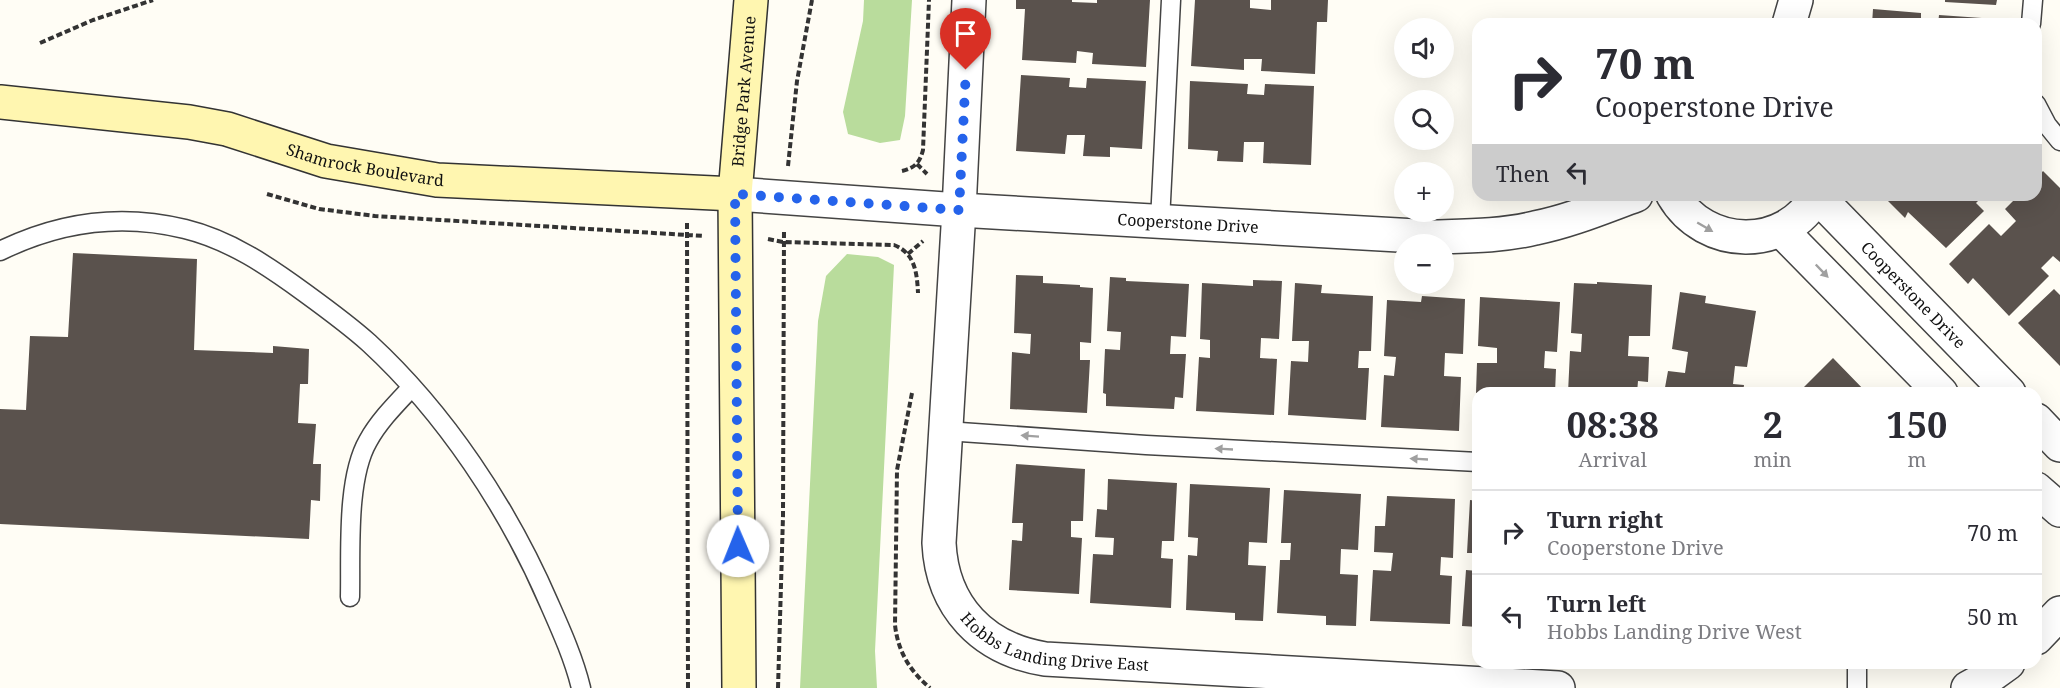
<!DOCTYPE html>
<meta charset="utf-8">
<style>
:root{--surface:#fff;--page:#f7f7f7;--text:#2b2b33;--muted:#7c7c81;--line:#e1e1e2}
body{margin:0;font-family:"Noto Serif",serif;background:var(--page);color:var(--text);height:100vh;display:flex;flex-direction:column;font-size:22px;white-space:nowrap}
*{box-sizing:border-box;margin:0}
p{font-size:20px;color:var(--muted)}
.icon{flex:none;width:33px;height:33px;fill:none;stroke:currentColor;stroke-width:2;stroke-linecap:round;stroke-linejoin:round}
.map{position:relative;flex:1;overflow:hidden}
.drawer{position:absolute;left:1472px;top:387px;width:570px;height:282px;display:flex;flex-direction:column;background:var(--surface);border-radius:18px;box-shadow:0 6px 24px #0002}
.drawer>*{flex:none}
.top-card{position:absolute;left:1472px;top:18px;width:570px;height:183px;border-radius:18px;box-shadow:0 6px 24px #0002;background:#fff;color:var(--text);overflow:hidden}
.fabs{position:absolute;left:1394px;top:18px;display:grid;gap:12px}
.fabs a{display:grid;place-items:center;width:60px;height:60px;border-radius:50%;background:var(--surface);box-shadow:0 6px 24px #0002;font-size:30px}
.pin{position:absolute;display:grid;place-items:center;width:51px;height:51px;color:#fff;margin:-62px -26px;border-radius:50% 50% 50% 0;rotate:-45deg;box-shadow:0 0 6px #0007}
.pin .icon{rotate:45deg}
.me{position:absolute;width:66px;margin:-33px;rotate:359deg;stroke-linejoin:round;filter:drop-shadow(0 0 4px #0008)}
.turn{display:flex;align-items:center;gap:21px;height:126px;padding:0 24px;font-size:27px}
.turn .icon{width:78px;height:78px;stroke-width:2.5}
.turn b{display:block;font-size:42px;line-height:51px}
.then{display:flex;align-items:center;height:57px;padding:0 24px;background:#0003;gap:12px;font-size:22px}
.eta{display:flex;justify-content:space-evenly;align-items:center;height:102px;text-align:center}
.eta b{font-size:36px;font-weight:700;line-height:42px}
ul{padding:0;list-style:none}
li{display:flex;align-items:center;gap:18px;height:84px;padding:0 24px;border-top:2px solid var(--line)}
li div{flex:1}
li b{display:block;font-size:22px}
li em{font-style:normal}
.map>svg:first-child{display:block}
</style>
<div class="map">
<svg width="2060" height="688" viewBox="0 0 2060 688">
<rect width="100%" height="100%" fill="#fffdf5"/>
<path fill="#b9dc9c" d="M864 0H912L905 116 900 140 880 143 848 134 843 112 863 21Z
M847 254 878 257 894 265 875 651 877 688H800L818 321 826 276Z"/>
<path fill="#5a524d" d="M1016 0H1072V2L1097 3V0H1150L1146 67 1092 64 1093 53 1077 51 1076 63 1022 60 1025 9H1016Z
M1195 0H1250V8L1271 10V0H1328L1327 22H1317L1315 74 1261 71 1262 59H1244V70L1191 66Z
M1945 0H1997L1996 5 1945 2Z
M1873 9 1921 13V24H1872Z
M1939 15 1996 19V24H1938Z
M1021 75 1070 78 1069 87 1086 88 1087 78 1146 81 1142 149 1110 147V157L1083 156 1085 135H1067L1065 154 1016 151Z
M1190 81 1248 84 1247 94 1264 95 1265 84 1314 86 1311 165 1263 163 1264 142H1244L1243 162 1217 161 1218 151 1188 149Z
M2043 171 2060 188V262L2053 256 2041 268 2049 276 2009 316 1973 278 1968 284 1949 264 1989 224 2001 236 2016 221 2005 209 2019 195H2036V179Z
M1886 195H1984L1976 203 1984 211 1946 248 1908 212 1905 218 1884 197Z
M73 253 197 259 194 350 273 353V346L309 349 308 384H300L298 423 316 424 313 464H321L320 501 311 500 309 539 0 524V409L26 410 30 336 68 337Z
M1016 275 1043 276V283L1080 285V287L1093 288 1091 343 1080 342V360H1090L1087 413 1010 409 1012 352 1030 354 1031 334 1014 333Z
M1110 277 1126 278V281L1189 284 1186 337 1171 336 1170 354H1186L1183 398 1175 397 1174 409 1106 406V394L1103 393 1105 349 1120 350 1121 332 1107 331Z
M1253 280 1282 281 1279 339 1261 338 1260 358 1277 359 1274 415 1196 411 1199 357 1210 358V340L1200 339 1202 283 1253 286Z
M1597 282 1652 285 1650 336H1629L1628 356 1649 357 1648 382 1638 381 1637 393H1568L1570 351 1581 352 1582 334 1571 333 1574 283 1597 284Z
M1295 283 1322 285 1321 293 1373 296 1371 351H1359L1358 368H1369L1366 420 1288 415 1291 361 1308 362 1309 341H1292Z
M2054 289 2060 295V366L2018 323Z
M1680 292 1706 296 1705 303 1756 311 1747 367 1735 366 1733 384 1744 385 1743 393H1664L1668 371 1685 373 1688 352 1672 349Z
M1422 296 1465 299 1463 354 1445 353 1444 376 1461 377 1459 431 1381 427 1384 375 1394 376 1396 357 1384 356 1387 300 1421 302Z
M1480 297 1560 302 1557 352 1545 351 1544 368 1556 369 1555 393H1476L1477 363H1497V348L1478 346Z
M1833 358 1867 393H1798Z
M1016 464 1085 469 1083 521H1071V537L1082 538 1079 594 1009 590 1012 540 1022 541 1023 523H1012Z
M1108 479 1177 483 1174 541H1162L1161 558 1173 559 1171 608 1090 603 1093 554 1113 555 1114 538 1095 537 1097 509 1107 510Z
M1190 484 1270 488 1267 543 1249 542 1248 565 1266 566 1263 621 1235 620V613L1186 610 1188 555 1197 556 1198 538 1188 537Z
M1284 490 1361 494 1358 550 1341 549 1340 574 1358 575 1356 626 1326 625V616L1277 613 1280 560H1290L1291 543H1281Z
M1387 496 1455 499 1453 558 1441 557 1440 575 1452 576 1450 624 1370 621 1373 570 1391 571 1393 553 1374 552 1375 526H1385Z
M1470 500 1478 501V553H1467Z
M1466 570 1478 571V627L1462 626Z"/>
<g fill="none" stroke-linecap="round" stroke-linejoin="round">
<g stroke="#444" stroke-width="21">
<path id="lane" d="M2031 24 2033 0
M2036 104 2047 125 2060 141
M1160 221 1171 0
M0 251C59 222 120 213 185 229 230 240 268 266 305 293 327 309 349 325 369 343 445 413 508 508 549 603 561 630 574 659 581 688
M946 431 1146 445 1478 462
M350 597C351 553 346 479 368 441 379 421 396 404 412 387
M1857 688V663"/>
</g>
<g stroke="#444" stroke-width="36">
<g id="street">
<path id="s1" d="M969 0 959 210 939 543C942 607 983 649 1045 659L1558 688"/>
<path d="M1789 24 1796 0"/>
<path id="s2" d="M735 194 959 210 1434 237C1468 236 1502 236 1535 228 1570 221 1603 207 1636 195"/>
<path d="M1673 195C1705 250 1786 252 1817 195"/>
<path id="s3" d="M1817 196 2009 393"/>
<path d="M1781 230 1941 393"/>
<path d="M2036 420 2060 445"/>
<path d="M2036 489 2060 510"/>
<path d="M2036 638 2060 613"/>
<path d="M1968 688 1990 676 2008 663"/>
</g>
</g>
<g stroke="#333" stroke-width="36">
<g id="secondary">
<path id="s4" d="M0 102 189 122 227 129 326 161 437 180 735 194"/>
<path id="s5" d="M739 688 735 194 751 0"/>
</g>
</g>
<path stroke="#333" stroke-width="4" stroke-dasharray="6 3" stroke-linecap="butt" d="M40 43 93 20 153 0
M917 164 927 174
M788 166 797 81 812 0
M902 171C915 168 920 162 923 150L929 0
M267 194 319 209 375 216 704 236
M687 223 688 688
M768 239 783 242 894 245C915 253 917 273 918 293
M908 254 923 241
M912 393 897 470 895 625C898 652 910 671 930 688
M778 688 783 516 784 230"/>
<use href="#lane" stroke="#fff" stroke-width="18"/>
<use href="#street" stroke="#fff" stroke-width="33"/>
<use href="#secondary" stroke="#fff6b0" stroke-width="33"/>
</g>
<defs><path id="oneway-solid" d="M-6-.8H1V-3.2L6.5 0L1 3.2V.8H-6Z" transform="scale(1.5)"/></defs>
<g fill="#a0a0a0">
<use href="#oneway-solid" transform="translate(1705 227) rotate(30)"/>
<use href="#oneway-solid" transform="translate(1822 271) rotate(46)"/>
<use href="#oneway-solid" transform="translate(1030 436) rotate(-176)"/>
<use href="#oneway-solid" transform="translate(1224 449) rotate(-177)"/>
<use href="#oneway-solid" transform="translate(1419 459) rotate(-177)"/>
</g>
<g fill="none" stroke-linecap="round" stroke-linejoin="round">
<path stroke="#2563eb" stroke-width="10" stroke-dasharray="0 18" d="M738 546 735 194 959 210 966 70"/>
</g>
<g text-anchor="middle" stroke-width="6" stroke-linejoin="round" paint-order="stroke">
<g font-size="16" fill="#111" stroke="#fff">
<text dy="6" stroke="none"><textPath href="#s5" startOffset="597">Bridge Park Avenue</textPath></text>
<text dy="6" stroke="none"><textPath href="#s4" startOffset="372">Shamrock Boulevard</textPath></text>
<text dy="6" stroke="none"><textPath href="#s2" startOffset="454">Cooperstone Drive</textPath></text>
<text dy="6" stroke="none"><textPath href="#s3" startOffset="138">Cooperstone Drive</textPath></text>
<text dy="6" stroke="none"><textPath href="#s1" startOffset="720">Hobbs Landing Drive East</textPath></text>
</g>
</g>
</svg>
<div class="fabs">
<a><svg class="icon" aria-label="sound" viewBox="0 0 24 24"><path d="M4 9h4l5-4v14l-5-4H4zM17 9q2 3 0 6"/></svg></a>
<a><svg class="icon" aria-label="search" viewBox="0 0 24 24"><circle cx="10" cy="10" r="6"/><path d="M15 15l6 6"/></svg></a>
<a>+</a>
<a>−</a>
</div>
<div class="pin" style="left:966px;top:70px;background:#d93025"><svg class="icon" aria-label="arrive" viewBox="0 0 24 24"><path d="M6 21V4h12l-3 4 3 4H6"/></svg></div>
<svg class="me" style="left:738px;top:546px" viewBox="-20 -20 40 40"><circle r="19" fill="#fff"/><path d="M0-13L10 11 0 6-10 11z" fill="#2563eb"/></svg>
<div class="top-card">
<div class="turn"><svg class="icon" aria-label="right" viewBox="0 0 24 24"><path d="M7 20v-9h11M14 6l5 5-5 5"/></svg><div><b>70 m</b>Cooperstone Drive</div></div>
<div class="then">Then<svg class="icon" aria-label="left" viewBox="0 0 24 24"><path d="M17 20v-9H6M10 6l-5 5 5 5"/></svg></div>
</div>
<section class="drawer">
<div class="eta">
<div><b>08:38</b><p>Arrival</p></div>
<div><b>2</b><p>min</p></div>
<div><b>150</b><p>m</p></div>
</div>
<ul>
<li><svg class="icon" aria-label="right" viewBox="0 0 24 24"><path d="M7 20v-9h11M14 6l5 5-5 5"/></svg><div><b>Turn right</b><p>Cooperstone Drive</p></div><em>70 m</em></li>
<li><svg class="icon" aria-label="left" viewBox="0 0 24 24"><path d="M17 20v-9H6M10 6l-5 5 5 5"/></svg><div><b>Turn left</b><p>Hobbs Landing Drive West</p></div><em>50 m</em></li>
</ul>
</section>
</div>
